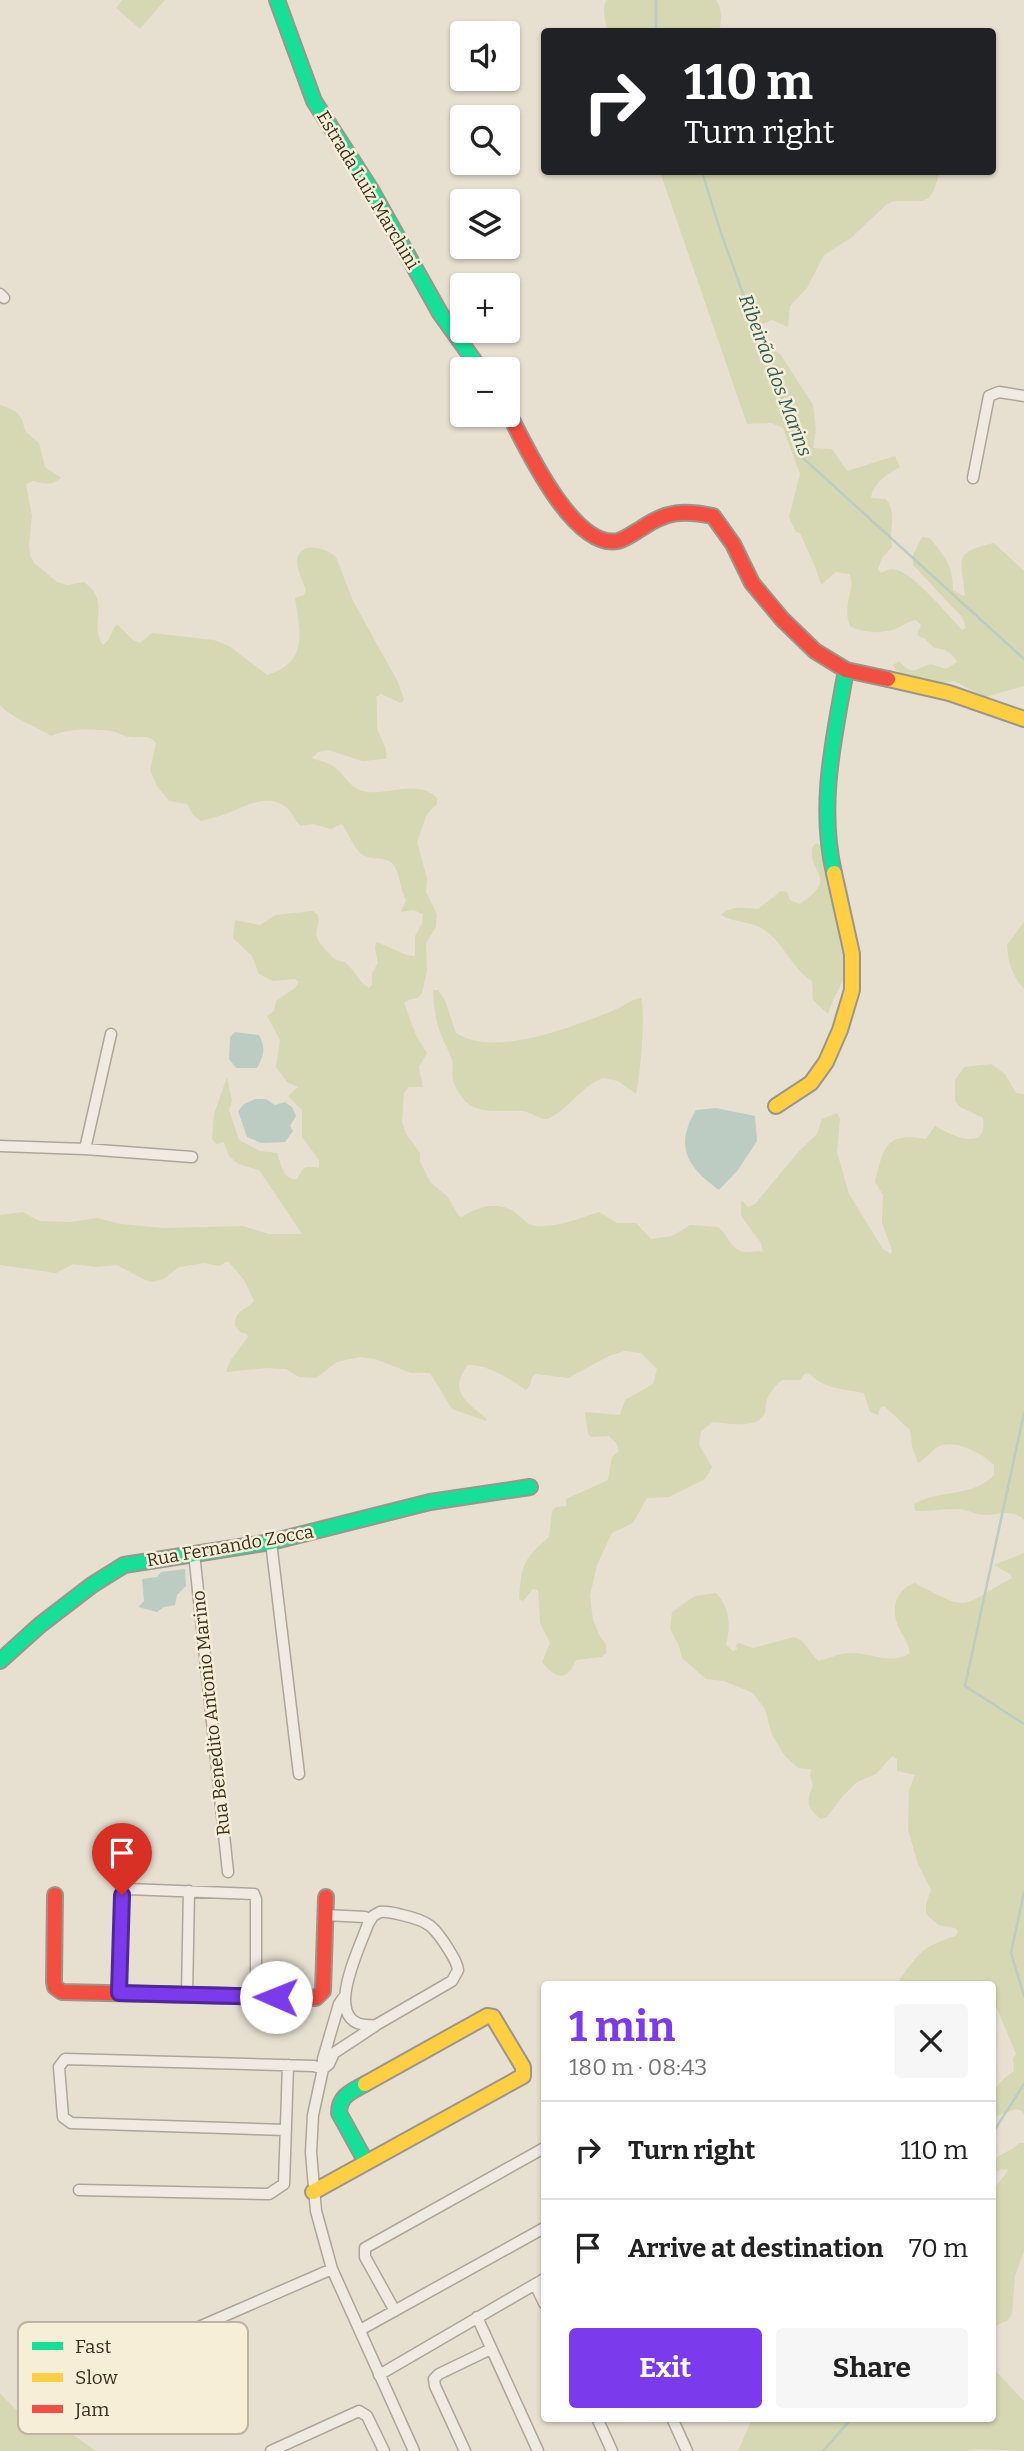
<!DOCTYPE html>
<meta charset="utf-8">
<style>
:root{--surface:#fff;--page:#f6f6f6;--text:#222;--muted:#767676;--line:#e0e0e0;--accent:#7c3aed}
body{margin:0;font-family:Bitter,serif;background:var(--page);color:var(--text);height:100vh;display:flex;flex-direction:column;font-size:26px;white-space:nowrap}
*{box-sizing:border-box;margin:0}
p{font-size:23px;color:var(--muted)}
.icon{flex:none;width:38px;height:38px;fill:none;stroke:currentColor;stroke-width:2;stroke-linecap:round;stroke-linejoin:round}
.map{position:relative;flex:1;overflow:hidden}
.panel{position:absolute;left:541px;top:1981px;width:455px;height:441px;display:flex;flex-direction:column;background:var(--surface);border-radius:7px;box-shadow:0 2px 5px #0004}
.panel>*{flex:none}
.top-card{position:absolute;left:541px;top:28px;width:455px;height:147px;border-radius:7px;box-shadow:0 2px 5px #0004;background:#202124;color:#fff;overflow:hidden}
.buttons{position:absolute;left:450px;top:21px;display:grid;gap:14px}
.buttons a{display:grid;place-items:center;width:70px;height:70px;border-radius:7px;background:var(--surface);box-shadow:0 2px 5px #0004;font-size:35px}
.pin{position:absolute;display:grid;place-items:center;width:60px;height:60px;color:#fff;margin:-72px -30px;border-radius:50% 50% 50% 0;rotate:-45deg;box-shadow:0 0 7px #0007}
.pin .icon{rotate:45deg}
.me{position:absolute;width:77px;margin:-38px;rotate:271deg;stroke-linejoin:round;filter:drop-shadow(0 0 5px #0008)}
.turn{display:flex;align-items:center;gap:24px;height:147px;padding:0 28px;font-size:32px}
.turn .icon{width:91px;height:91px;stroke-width:2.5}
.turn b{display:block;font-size:49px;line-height:60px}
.round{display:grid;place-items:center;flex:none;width:74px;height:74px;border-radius:7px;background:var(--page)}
.summary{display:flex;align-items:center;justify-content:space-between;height:119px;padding:0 28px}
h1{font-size:42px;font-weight:700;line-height:52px;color:var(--accent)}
.primary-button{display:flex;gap:14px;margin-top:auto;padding:14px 28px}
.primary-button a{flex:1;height:80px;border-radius:7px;background:var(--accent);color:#fff;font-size:28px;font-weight:700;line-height:80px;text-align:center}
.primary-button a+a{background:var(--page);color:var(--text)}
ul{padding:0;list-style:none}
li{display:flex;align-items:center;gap:21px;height:98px;padding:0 28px;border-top:2px solid var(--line)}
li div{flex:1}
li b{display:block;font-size:26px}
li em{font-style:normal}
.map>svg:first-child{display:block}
</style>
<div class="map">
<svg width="1024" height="2451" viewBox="0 0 1024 2451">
<rect width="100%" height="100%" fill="#e7e0d1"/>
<path fill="#d6d7b3" d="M122 0H165L140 29 116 8Z
M607 0H716C723 10 722 20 719 31H607C606 21 601 8 607 0Z
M660 172H940L934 190 929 198 922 201H894L886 205 852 237 824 255 807 288 790 306 788 327 772 320 761 325 756 332 760 341 780 354 813 405 816 429 813 448 832 449 847 471 895 456 900 467C887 474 874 482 871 498L886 499C898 514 888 530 892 547L882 558 878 569 881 573C886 570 891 568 897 570 914 574 949 616 962 630L966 628 962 617 913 565V555L922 537 930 538C945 557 953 565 953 590L963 596 965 595C961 558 953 552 994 543L1024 571V686L985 697 954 681 935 684 909 677 896 670 893 665 899 661C913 677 916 668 931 664L946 669 957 662C953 653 944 648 934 648L924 638 920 637 917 634 921 625 916 620C908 621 903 626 895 629 883 634 861 633 850 626 841 604 857 588 849 574L836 572 821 585 816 569 800 533 796 532 789 517 800 474 783 428 771 423 747 424Z
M0 405C17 411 22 413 25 431L39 443 45 467 61 478C52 486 44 484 33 481L26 484 32 516 29 545 30 555 34 563 57 582 67 585 84 582C112 601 88 624 103 645 111 640 111 631 117 624L133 640 140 643 152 633 214 640 229 646 267 675C309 662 300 633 295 598L304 595 306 590C303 582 298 572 297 563 297 540 325 547 336 557L353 601 398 682 404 700 401 703 381 694 376 697C378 706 376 725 378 731 382 741 388 748 386 759L362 761 328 750 318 752 312 758C319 761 327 762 333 766 344 773 349 787 362 791 387 797 417 778 437 798V804L427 814 417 842 427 878 426 892 437 914 436 927 426 943 427 971 422 993 418 998 408 1000 404 1003 416 1035 427 1053 419 1067 423 1087H409L404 1093 402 1122 406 1134 420 1153V1162L431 1183 447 1196 459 1216 462 1217C477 1207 496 1201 513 1211 521 1216 526 1225 536 1226 556 1228 580 1218 599 1212L617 1223H636L651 1239 672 1236 690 1225 718 1227C728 1234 731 1251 745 1252 752 1253 756 1250 763 1252L761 1243 741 1216V1202L743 1201 748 1207 755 1204 800 1150 817 1134 822 1119 837 1113 840 1119 837 1152 849 1194 883 1249 891 1254 892 1250 882 1223 883 1195 875 1182C884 1147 885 1132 926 1139L935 1126C951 1135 988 1154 983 1118L960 1107 955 1101V1080L964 1067 991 1064 1005 1074 1016 1093 1024 1094V1520C1013 1509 1001 1514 987 1515 976 1515 965 1508 954 1509 940 1509 929 1512 915 1511L914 1504C939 1489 972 1498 994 1475V1465C981 1453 953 1437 936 1448 929 1453 926 1459 918 1463L912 1446 910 1430 884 1406 880 1408 878 1415 870 1412 864 1393C844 1389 823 1389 809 1373L804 1374 801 1380H782C775 1386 769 1393 766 1402 765 1406 766 1410 765 1413 758 1430 727 1423 713 1422L701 1431 699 1445 712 1467 705 1479 669 1497 647 1498 633 1523 612 1533 597 1565 590 1596 593 1620 600 1636 606 1644V1653L602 1657 576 1660C567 1682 556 1679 542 1662L550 1643 540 1623 538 1590 533 1589 523 1601 519 1599C522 1565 522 1560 549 1537L552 1511 556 1507 566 1506V1499L608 1480 612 1457 619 1451 616 1443 609 1436 591 1437 588 1434 585 1412 620 1415 625 1400 653 1384 657 1369 641 1353 624 1351 609 1356 568 1378 536 1374 532 1377 530 1386 526 1390C510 1379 487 1364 468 1365 448 1390 466 1402 486 1418V1421L452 1409 430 1373H411L375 1359 360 1357 337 1362 316 1378 299 1377 286 1369 267 1368 226 1372 230 1361 248 1337 247 1334 240 1332 235 1326C234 1310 245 1311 254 1301L244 1280 228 1261 219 1266 204 1263 179 1267 164 1279 152 1282 143 1279 117 1265 96 1267 73 1264 56 1273 0 1265V1215L23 1212 39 1221 70 1222 97 1218 121 1224 163 1228 243 1226 269 1234H302L259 1170 238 1164 229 1156 224 1142 216 1144 212 1139 214 1114 227 1077 232 1101 229 1110 239 1140 260 1151 277 1153C281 1163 283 1181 297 1179 305 1164 304 1166 319 1168V1160L302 1137V1110L288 1096 298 1087 287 1082 276 1067 280 1040 267 1016 274 1011 276 1001 295 988 299 982 295 979 273 981 259 974 252 956 233 938 235 920 260 925 275 915 313 911C326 918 312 930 318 940 322 946 331 957 337 960 343 963 343 960 347 964 356 972 358 981 369 988L372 985V973L378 963 375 948 376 942C388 945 404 957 415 956V936L422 924 423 914 413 910 401 912 406 900C400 890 400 871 392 863 385 856 369 861 360 853 353 846 348 833 342 824L331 829 313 824 301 826C294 821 293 813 287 808 268 791 242 808 223 815 216 817 208 819 201 821L193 815 187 804 169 801 157 786 150 770 156 743C149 734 142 738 131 737 124 737 118 732 110 731 90 729 70 728 51 736 33 724 14 720 0 705Z
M816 843 829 851 840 867 847 887 851 912 849 969 834 998 828 1014 813 1000 812 981C791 968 783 941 763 929 751 921 734 923 721 915 731 905 745 908 758 909L781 891 787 892 790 900 799 904C842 877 805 872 813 846Z
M1024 922V989C1012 975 1008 963 1007 945Z
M433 990H438L445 1000 456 1033C495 1058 572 1027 612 1011 622 1008 631 999 641 998 646 1010 640 1079 636 1094L618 1081 603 1078C578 1088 569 1110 547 1119 538 1119 532 1112 522 1111 494 1109 468 1119 454 1083 450 1074 455 1065 451 1057 449 1050 444 1044 442 1037 435 1022 434 1006 433 990Z
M1024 1553V2115L1022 2111 1016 2109 992 2118C992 2093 992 2086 1014 2071L1013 2058 1016 2054 996 2006 992 1984H899L898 1982C918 1954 922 1946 956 1936L958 1931 955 1928 938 1925 926 1914V1904L931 1890 918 1864 908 1830 909 1790 915 1775 897 1771V1759L892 1756 876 1774 857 1782 842 1797 827 1817 821 1819C808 1809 805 1801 813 1786L810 1776 811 1769 798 1768 785 1756 772 1735 765 1709 753 1693 724 1681 706 1679 682 1658 679 1646 670 1629 672 1612 695 1596 716 1593C730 1608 731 1625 726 1645L733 1651 737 1650 736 1645 739 1643 753 1648 794 1637 802 1641 818 1661C828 1659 840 1653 850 1653 871 1652 891 1666 910 1653 908 1640 896 1628 895 1615 893 1600 901 1587 915 1583 971 1613 959 1607 1012 1578L1010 1574 994 1565Z
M1019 2143H1024V2251L1015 2276 1012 2314 1008 2320 992 2328V2213L996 2201V2186L1008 2171 1006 2169 992 2172V2161C1001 2153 1011 2152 1019 2143Z
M992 2367 1024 2401V2451C1004 2451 982 2447 964 2451H738L752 2419 992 2418Z
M0 2393 15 2409 32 2413 62 2427 96 2451H0Z"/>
<path fill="#bcccc2" d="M235 1032 259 1035C266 1048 264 1055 257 1068H236L229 1059 230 1037Z
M255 1099H266L275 1105 285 1102 292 1107 296 1116 290 1126 293 1131 285 1142 261 1143 247 1137 238 1111 244 1104Z
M716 1108 755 1116 757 1141 738 1170 719 1190C687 1167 674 1146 696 1110Z
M185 1569 186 1586 177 1595 175 1605 164 1607 157 1612 138 1607 144 1601 142 1579 157 1577 161 1572Z"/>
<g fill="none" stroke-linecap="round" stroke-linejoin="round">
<path stroke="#bcccc2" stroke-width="2.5" d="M656 0V32
M702 172 721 233 803 458 1024 659
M1024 1413 965 1686 1024 1724
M1024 1892 1011 1953 1024 1996
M992 2134 1024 2084
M823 2451 852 2418"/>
<g stroke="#ada599" stroke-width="13">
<path id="street" d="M0 294 4 298
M973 478 989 396 999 392 1024 396
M0 1146 85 1149 192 1157
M85 1149 111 1034
M271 1542 299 1774
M194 1553 228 1872
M380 1912C387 1911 394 1913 402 1915 429 1921 434 1926 449 1950 453 1957 457 1962 458 1970L452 1981 376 2025C317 2031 359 1950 368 1924L373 1916Z
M325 1915 365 1917 370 1920
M119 1993 122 1897 128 1889 254 1894 256 1899V1996
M187 1995 189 1891
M343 1998 339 2004 323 2059V2069L313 2115 311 2152 316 2211 332 2269 414 2451
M323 2069 329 2064 334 2053 375 2026
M286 2130 71 2123 63 2117 59 2067 65 2059 314 2066 323 2069
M79 2190 269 2194 284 2184 288 2065
M535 2284 544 2303
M395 2311 365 2257V2248L544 2148
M477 2317 538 2451
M360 2330 544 2228
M162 2342 177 2344 184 2356 176 2394C159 2410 124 2388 123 2368L129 2357Z
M177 2344 192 2330 332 2269
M379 2375 544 2279
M597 2418 612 2451
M672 2418 687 2451
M271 2451 359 2411 367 2416 384 2451
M465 2451 435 2386 434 2379 439 2374 491 2349"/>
</g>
<g stroke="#9c958a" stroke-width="18">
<path id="fast" d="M277 0 314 101 370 188 440 313 480 369
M834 873C818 804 834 738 846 670
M0 1661 40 1625 92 1585 124 1565 271 1542 430 1502 530 1487
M365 2084C351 2092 339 2096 339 2113L366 2162"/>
</g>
<g stroke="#9c958a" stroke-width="18">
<path id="slow" d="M888 679 949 693 1024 719
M776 1106 811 1083 826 1062 840 1030 852 990V954L834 873
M313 2192 523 2076V2067L493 2017 487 2016 365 2084"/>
</g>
<g stroke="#9c958a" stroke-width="18">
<path id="jam" d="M508 412C525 445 573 550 618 541 626 539 635 532 642 528 667 511 683 510 713 516L733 544 752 583 782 619 815 651 846 670 888 679
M55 1895 54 1982 55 1987 62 1992 316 1998 323 1991 326 1897"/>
</g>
<use href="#street" stroke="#efebe3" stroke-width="10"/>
<use href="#fast" stroke="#16e098" stroke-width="14"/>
<use href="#slow" stroke="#ffcf43" stroke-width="14"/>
<use href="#jam" stroke="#f24e42" stroke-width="14"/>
</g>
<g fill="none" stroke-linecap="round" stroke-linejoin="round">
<g stroke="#51269a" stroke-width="18">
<path id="route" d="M122 1895 119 1993 276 1997"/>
</g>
<use href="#route" stroke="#7c3aed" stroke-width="12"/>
</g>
<g text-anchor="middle" stroke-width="5" stroke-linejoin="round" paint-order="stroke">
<g font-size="18" fill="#3d2e20" stroke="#f7eed8">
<text transform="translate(368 190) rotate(59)" y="6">Estrada Luiz Marchini</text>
<text transform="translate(230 1546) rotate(-10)" y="6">Rua Fernando Zocca</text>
<text transform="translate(211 1713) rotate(-96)" y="6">Rua Benedito Antonio Marino</text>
</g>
<g font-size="19" font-style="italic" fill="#2f5d5a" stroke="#f7eed8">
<text transform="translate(776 375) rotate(69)" y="7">Ribeirão dos Marins</text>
</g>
</g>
<rect x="18" y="2322" width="230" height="112" rx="10" fill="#f7eed8" stroke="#bfb4a1" stroke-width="2"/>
<rect x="32" y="2342" width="31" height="8" fill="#16e098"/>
<rect x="32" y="2373" width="31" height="9" fill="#ffcf43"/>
<rect x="32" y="2405" width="31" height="8" fill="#f24e42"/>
<g font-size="19" fill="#3d2e20">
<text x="75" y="2353">Fast</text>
<text x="75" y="2384">Slow</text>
<text x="75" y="2416">Jam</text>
</g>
</svg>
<div class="buttons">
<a><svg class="icon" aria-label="sound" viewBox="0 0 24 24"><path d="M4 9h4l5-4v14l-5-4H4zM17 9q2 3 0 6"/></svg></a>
<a><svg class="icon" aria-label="search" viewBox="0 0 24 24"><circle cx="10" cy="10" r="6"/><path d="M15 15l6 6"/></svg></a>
<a><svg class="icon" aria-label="layers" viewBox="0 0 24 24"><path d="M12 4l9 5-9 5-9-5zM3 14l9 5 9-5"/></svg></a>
<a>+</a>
<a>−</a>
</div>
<div class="pin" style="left:122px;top:1895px;background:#d93025"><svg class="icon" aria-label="arrive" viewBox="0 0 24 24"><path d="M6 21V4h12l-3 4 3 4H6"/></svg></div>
<svg class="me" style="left:276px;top:1997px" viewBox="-20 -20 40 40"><circle r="19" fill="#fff"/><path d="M0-13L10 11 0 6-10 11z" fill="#7c3aed"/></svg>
<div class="top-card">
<div class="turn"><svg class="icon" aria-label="right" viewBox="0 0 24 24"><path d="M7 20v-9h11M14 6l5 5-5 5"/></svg><div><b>110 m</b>Turn right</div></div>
</div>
<section class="panel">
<div class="summary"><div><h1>1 min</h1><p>180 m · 08:43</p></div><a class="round"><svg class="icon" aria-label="close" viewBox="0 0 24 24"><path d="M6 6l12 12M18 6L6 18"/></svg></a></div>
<ul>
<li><svg class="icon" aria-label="right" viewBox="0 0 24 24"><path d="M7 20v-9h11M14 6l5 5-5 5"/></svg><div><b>Turn right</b></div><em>110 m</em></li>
<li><svg class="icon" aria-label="arrive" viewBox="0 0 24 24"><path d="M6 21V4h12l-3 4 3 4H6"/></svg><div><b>Arrive at destination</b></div><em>70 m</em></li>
</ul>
<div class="primary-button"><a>Exit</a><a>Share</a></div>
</section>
</div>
